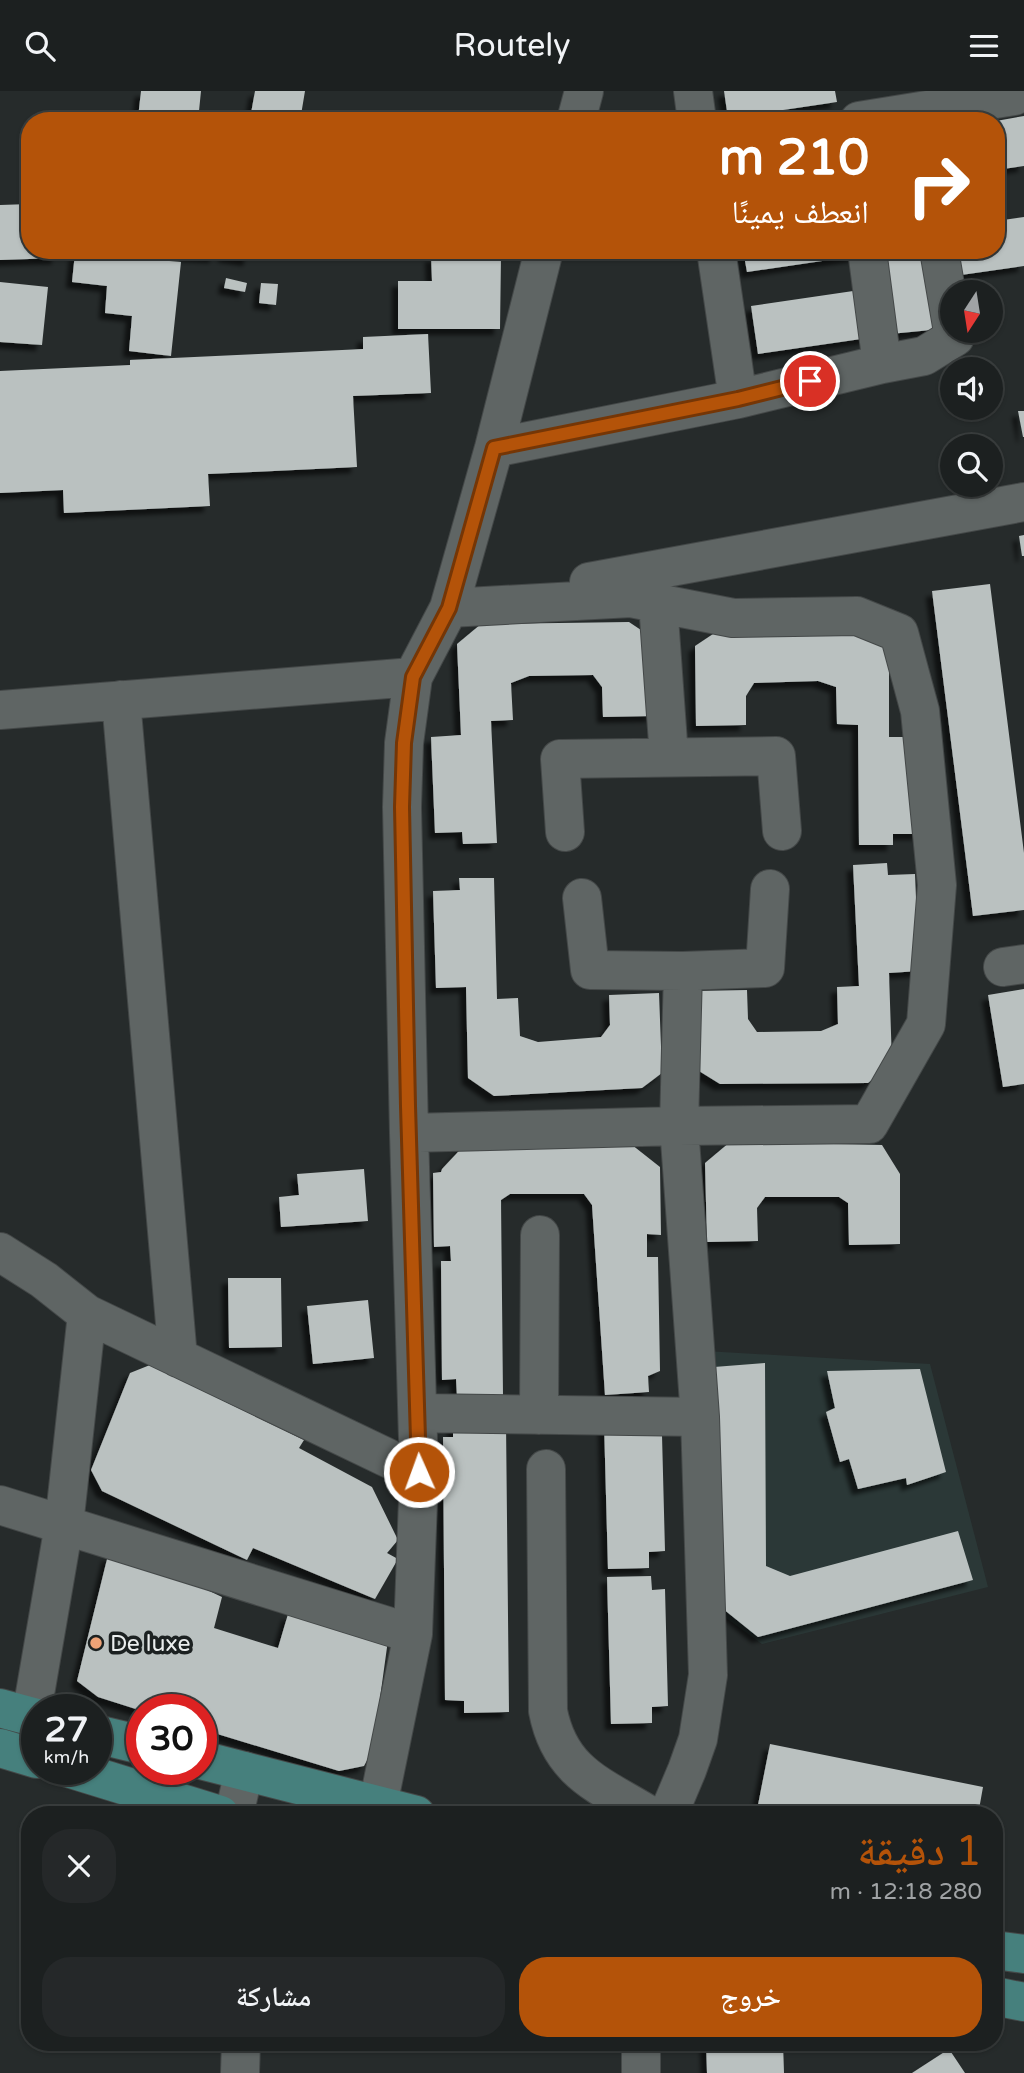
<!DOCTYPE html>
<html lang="ar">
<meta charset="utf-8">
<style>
:root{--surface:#1c2020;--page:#252829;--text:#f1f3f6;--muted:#a0a3a5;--line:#3a3e3e;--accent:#b45309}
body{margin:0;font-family:"Varela Round","Noto Naskh Arabic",sans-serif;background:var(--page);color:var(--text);direction:rtl;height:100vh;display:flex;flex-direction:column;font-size:26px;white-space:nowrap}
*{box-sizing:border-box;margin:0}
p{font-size:23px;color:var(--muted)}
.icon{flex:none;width:38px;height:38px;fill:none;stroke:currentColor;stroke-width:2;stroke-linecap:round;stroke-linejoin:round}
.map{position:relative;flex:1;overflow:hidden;direction:ltr}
.drawer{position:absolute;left:21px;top:1715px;width:982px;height:245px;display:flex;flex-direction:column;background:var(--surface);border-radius:28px;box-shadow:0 2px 5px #0004,0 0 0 2px var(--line);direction:rtl}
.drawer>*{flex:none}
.banner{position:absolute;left:21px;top:21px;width:984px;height:147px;border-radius:28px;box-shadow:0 2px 5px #0004,0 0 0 2px var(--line);direction:rtl;background:#b45309;color:#fff;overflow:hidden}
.needle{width:46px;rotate:192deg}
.tools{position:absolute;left:940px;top:189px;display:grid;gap:14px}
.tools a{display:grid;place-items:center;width:63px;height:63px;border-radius:50%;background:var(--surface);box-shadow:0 2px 5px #0004,0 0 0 2px var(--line);font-size:35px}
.speed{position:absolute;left:21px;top:1603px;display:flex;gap:14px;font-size:35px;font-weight:700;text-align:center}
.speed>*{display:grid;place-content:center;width:91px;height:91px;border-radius:50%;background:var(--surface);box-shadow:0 2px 5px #0004,0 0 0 2px var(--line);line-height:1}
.speed small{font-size:18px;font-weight:400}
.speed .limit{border:10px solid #d22;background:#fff;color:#111}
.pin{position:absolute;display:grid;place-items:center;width:60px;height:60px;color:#fff;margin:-30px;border:4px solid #fff;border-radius:50%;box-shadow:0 2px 7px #0007}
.me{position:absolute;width:77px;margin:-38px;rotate:358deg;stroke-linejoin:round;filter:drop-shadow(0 0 5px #0008)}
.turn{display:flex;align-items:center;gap:24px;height:147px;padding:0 21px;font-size:32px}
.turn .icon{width:91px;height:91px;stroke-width:2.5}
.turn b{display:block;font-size:49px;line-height:60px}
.round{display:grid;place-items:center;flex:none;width:74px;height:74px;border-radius:28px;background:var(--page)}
.summary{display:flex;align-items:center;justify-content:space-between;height:119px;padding:0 21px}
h1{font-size:42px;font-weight:600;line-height:52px;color:var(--accent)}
.button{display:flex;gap:14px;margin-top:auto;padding:14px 21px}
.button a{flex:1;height:80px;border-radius:28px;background:var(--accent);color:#fff;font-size:28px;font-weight:600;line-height:80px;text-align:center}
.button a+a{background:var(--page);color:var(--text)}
header{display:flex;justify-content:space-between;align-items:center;height:91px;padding:0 21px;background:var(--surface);font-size:32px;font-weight:600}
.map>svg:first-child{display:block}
</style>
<header><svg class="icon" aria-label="menu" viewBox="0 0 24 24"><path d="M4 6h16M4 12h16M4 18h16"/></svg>Routely<svg class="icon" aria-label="search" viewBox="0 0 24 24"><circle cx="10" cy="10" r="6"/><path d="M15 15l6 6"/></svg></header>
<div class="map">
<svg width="1024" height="1982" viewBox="0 0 1024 1982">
<defs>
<filter id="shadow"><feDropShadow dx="-6" dy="6" stdDeviation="2" flood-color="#0009"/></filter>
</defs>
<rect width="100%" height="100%" fill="#262b2b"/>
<path fill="#2b3837" d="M705 1260 930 1273 988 1496 762 1553 715 1519Z"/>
<path fill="#bac1c0" filter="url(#shadow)" d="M141 0H201L198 30 138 27Z
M255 0H305L300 30 250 28Z
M724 0H835L837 11 728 27Z
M202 24 228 28V30H201Z
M1024 25V75L996 79V30Z
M30 113V159H57L58 167 0 169V114Z
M1024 126V175L961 184 957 159H996V130Z
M169 159H216L215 166 168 163Z
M225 159H251L249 169 224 165Z
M743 159H855L856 165 747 181Z
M879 159H929L938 224 931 239 890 243Z
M75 162 181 171 171 265 129 260 132 225 105 222 107 195 72 191Z
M431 165H501L500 238H398V190H432Z
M226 187 247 192 245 201 224 197Z
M0 191 48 196 42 254 0 251Z
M261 192 278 193 276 214 259 212Z
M860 199 868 247 758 263 751 215Z
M428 243 431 302 353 305 357 376 208 383 210 415 64 422 63 399 0 402V280L130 274V269L363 258V246Z
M1018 320H1024V346H1023Z
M1024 444V465H1022L1019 445Z
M990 493 1024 762V819L973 825 932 500Z
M629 531 650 545 653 625 603 626 602 596 593 584 529 585 511 592 513 629 491 630 497 752 463 753 462 741 435 742 431 646 461 644 457 553 481 533Z
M864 536 889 555V646H919L920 743H893V754H859L858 634 837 633 836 596 818 590 754 592 746 605V634L696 635 695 555 716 541Z
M887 772 888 784 915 783 919 880 889 882 892 972 868 992 720 993 699 980 696 900 747 899 748 928 757 941 821 940 838 933 837 896 859 895 853 774Z
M459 787H494L497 908 518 907 520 945 538 951 601 946 610 934 609 904 659 902 662 982 642 997 494 1005 468 987 466 896 436 897 433 800 460 799Z
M1024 898V993L1003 996 988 904Z
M622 1046 660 1076 661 1144 647 1143V1166H658L660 1280 648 1285 649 1301 605 1304 592 1114 584 1103H510L501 1109 503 1305 457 1306 456 1288 442 1289 441 1170H451L450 1155 434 1156 433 1082 441 1081 442 1078 471 1047Z
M730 1051 882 1054 900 1083V1153L849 1154 848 1112 839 1106H765L757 1117 758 1150 707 1151 705 1072Z
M364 1078 368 1130 281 1136 279 1106 299 1104 297 1083Z
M228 1187H281L282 1256 229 1257Z
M368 1209 374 1267 313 1273 307 1215Z
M765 1272 766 1475 790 1485 958 1440 973 1489 758 1546 717 1513 714 1276Z
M150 1274 304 1349 299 1357 372 1396 398 1449 387 1462 398 1468 375 1508 253 1457 247 1469 102 1400 91 1379 130 1282Z
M920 1278 946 1381 907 1394 906 1387 858 1398 849 1368 840 1371 826 1321 835 1317 827 1280Z
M604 1331 662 1344 665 1460 649 1461V1477L608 1478Z
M453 1332H506L509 1621 464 1622V1610L445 1609 443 1346H453Z
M108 1464 169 1481 222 1506 214 1537 278 1557 288 1523 388 1549 373 1658 364 1675 339 1680 201 1638V1619L142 1620 98 1606 77 1590Z
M651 1485 652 1499 665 1498 668 1615 652 1616V1632L611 1633 607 1486Z
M770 1653 983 1696 978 1724H756Z
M706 1951H783L784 1982H707Z
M949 1958 965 1982H912Z"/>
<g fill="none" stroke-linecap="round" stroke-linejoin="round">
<g stroke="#444848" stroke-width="40">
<path id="minor" d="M693 0 697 30
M576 30 584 0
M859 30 1014 5
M716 159 738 308
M867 159 882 273
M939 159 952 235
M494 357 738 308 882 273 924 265 955 246 953 240
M589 491 1024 411
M658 512 669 666
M121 609 178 1267
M0 619 413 586
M565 741 560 668 776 665 782 740
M582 807 590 879 683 880 765 877 770 798
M1003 876 1024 873
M409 1042 679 1035 869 1033 926 933 937 794 920 620 899 542 857 525 733 527 631 507 449 517
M0 1161 44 1189 87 1223 419 1382
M418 1322 700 1326
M539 1324 540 1144
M546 1378 548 1620C560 1682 600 1694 649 1724
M0 1414 413 1543
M31 1626 64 1434 87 1223
M234 1724 244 1680
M368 1724 378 1714 413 1543 419 1382 409 1042 402 716 404 652 413 586 449 517 494 357 544 159
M668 1724 687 1679 698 1648 708 1584 700 1326 679 1035 683 880
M240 1982 241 1951
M641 1982V1951"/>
</g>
<g stroke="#444848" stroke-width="40">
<path id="major" d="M0 1617 37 1627
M96 1643 142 1654
M0 1657 37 1668
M201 1669 416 1724
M71 1678 220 1724
M994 1859 1024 1863
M994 1905 1024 1911"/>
</g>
<use href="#minor" stroke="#5f6564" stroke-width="38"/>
<use href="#major" stroke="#46807d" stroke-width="38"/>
</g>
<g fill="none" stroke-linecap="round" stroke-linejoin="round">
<g stroke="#753606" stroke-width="18">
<path id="route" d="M419 1381 408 1015 402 716 404 652 413 586 449 517 494 357 738 308 810 290"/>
</g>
<use href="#route" stroke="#b45309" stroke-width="12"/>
</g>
<circle fill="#efa377" stroke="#1c2121" stroke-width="2.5" cx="96" cy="1552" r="7"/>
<g text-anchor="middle" stroke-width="7" stroke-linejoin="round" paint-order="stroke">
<g font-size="23" fill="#ebeeee" stroke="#1c2121" text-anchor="start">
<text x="110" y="1560">De luxe</text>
</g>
</g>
</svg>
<div class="tools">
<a><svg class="needle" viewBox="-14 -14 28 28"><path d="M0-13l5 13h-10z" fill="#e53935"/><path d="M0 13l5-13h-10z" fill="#a0a3a5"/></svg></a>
<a><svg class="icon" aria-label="sound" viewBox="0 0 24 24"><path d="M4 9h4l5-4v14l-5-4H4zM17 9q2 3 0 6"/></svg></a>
<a><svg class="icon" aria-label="search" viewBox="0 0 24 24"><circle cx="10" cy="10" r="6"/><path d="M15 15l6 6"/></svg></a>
</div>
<div class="speed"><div>27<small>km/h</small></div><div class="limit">30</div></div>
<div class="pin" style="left:810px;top:290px;background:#d93025"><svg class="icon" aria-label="arrive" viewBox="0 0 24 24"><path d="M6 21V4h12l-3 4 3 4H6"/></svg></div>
<svg class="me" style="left:419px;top:1381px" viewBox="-20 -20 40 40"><circle r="17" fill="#b45309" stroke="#fff" stroke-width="3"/><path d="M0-11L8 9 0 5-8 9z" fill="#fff"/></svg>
<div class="banner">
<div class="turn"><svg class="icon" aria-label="right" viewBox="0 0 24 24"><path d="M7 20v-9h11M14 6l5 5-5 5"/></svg><div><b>210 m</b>انعطف يمينًا</div></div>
</div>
<section class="drawer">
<div class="summary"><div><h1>1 دقيقة</h1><p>280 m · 12:18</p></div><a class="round"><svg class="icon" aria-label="close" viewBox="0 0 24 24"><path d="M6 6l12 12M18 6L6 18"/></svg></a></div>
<div class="button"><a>خروج</a><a>مشاركة</a></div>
</section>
</div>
